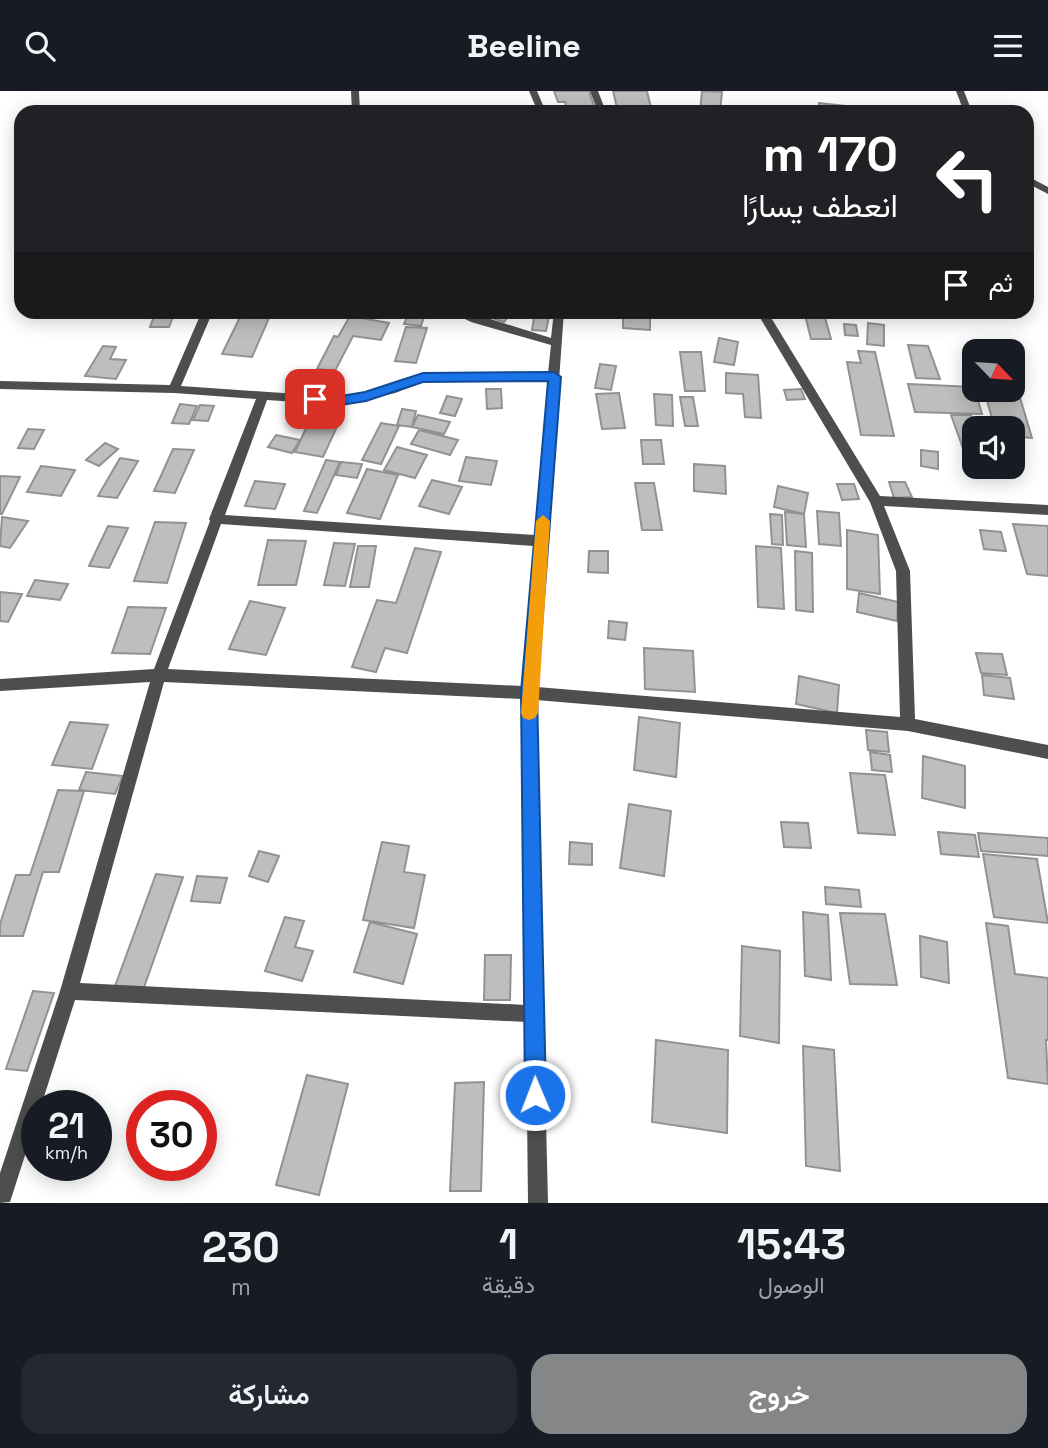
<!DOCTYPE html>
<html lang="ar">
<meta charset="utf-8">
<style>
:root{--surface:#171b24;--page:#242831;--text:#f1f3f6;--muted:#9ea1a6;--accent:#858687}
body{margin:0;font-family:"Space Grotesk",Vazirmatn,sans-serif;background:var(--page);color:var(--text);direction:rtl;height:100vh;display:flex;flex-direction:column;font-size:26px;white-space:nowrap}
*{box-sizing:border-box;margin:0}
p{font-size:23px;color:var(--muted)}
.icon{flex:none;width:38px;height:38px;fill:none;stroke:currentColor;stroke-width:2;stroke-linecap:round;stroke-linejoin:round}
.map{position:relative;height:1112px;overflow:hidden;direction:ltr}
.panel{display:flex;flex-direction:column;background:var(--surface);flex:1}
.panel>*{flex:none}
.banner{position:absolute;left:14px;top:14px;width:1020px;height:214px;border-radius:21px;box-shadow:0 4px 18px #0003;direction:rtl;background:#202124;color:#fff;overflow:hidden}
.needle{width:46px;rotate:115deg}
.controls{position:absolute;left:962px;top:248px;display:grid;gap:14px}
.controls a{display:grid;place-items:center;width:63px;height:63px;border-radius:14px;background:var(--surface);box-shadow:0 4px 18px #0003;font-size:35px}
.speed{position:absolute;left:21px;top:999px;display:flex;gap:14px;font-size:35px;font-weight:700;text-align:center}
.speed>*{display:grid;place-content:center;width:91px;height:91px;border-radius:50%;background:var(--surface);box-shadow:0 4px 18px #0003;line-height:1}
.speed small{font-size:18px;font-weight:400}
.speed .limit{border:10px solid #d22;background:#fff;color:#111}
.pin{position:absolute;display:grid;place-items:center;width:60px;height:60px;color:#fff;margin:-30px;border-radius:14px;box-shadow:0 4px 10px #0006}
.me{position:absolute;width:77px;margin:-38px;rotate:359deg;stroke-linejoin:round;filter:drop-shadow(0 0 5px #0008)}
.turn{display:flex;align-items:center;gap:24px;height:147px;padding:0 21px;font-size:32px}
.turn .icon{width:91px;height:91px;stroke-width:2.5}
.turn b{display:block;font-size:49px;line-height:60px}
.then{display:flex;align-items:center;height:66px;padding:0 21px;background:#0003;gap:14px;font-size:26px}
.eta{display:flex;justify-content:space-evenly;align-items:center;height:119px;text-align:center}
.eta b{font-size:42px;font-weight:600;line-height:49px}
.primary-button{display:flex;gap:14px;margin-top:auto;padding:14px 21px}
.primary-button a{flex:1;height:80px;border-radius:21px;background:var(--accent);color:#fff;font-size:28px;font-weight:600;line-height:80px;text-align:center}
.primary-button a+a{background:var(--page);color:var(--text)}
header{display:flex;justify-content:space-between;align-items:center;height:91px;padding:0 21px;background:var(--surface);font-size:32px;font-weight:600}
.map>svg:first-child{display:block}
</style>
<header><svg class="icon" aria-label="menu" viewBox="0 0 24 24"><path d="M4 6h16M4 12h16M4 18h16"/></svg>Beeline<svg class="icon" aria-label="search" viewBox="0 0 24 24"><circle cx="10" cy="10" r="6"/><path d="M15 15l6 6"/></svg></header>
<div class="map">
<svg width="1048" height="1112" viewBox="0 0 1048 1112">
<rect width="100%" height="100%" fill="#fff"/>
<path fill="#bebebe" stroke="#929292" stroke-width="2" d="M554 0H589L596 21H568L565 11H558Z
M613 0H647L652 21H618Z
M702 0 722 1 720 21H700Z
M819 12 845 15V21H819Z
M156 220H175L169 236H150Z
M243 220H272L252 266 222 263Z
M496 220H508L511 222 504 231 492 227Z
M535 220 550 221 546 240 532 239Z
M623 220H650V239L623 237Z
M824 223 831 248H811L805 224Z
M408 224 424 226 421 235 404 233Z
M350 225 389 232 381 249 353 245 335 280 317 278 334 245 338 246Z
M868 232 884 234V255L867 253Z
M844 233 856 234 858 245 845 244Z
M406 236 427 237 416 272 395 270Z
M719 247 738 251 734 274 714 271Z
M908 254 928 255 940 288 916 287Z
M103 255 116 256 110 268 126 269 116 288 85 285Z
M858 260 875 261 894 345 861 344 847 271 861 272Z
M680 261H701L705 300H685Z
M600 273 616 275 611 299 595 297Z
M726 282 758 284 761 327 745 326 743 303 726 302Z
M908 293 974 296 982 323 915 321Z
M1013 293H1016L1032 347 1013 345V338H995L984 299H1013Z
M486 298H501L502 317 487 318Z
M801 298 805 308 787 309 784 299Z
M619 302 625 337 602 338 596 303Z
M654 303 672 304 673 335 656 334Z
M447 305 462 308 455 325 440 322Z
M680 306H693L698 335H685Z
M180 313 197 315 189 333 172 332Z
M200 314 214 315 208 330 193 329Z
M402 318 416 320 412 336 397 334Z
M313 322 341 327 323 366 295 361Z
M418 324 450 331 444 343 412 336Z
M951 324H971L975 338V374H969Z
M381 332 399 335 381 373 362 369Z
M28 338 44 339 34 358 18 357Z
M419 339 458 349 450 364 411 353Z
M276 344 300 349 292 362 268 356Z
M641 349H661L664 373H643Z
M105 352 118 358 99 375 86 369Z
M397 356 427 364 415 387 384 379Z
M173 358 194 359 175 402 154 400Z
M921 359 938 361V378L921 375Z
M466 366 497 370 491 394 459 390Z
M120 367 138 370 117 407 98 405Z
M326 369 340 371 317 422 304 420Z
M341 371 362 373 357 387 336 384Z
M694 373 725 375 726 403 694 400Z
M41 375 75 379 61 405 27 401Z
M367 378 398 384 380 428 347 422Z
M0 385 20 386 2 423H0Z
M432 389 462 396 449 423 419 415Z
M255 390 285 393 275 418 245 415Z
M889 391H905L912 406 894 407Z
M635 392H654L662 439H642Z
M837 393H854L859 408 842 409Z
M778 395 808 402 804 423 774 416Z
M817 420 839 422 841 455 819 453Z
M785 421 804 423 806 456 787 454Z
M770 423 782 424 783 454 772 453Z
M2 426 28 430 10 457 0 455Z
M155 431 186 432 167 492 134 490Z
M1013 433 1048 435V485L1027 483Z
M108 435 128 437 109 477 89 475Z
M847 439 878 444 880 503 847 498Z
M980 439 1001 441 1006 460 984 458Z
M268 449 306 450 296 494H258Z
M334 452 355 453 345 495 324 494Z
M358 455H376L369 496H350Z
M756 455 781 457 784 518 758 516Z
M415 457 441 461 407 562 385 557 376 581 352 576 377 509 396 512Z
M589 460H608V482L588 481Z
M795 460 812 462 813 521 796 519Z
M35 489 68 493 60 509 27 505Z
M0 501 22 503 8 531 0 530Z
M859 502 898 511 897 530 857 521Z
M250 510 285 517 266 564 229 558Z
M128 516 166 517 150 563 112 562Z
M609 530 627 532 625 549 608 547Z
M644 557 693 560 695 601 645 598Z
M976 562 1002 563 1007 584 981 582Z
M982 584 1010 587 1014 608 984 604Z
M799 585 839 594 837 622 796 613Z
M639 626 680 632 676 686 634 679Z
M70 631 108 634 92 678 52 674Z
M866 639 887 641 889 661 868 659Z
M870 661 890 664 892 681 872 679Z
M923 665 965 675V717L922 707Z
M86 681 123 685 115 703 79 699Z
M850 682 885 684 895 744 858 742Z
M58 699 84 700 59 781H43L23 845H0V833L16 784H30Z
M629 713 671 720 664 785 620 777Z
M781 731 808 732 811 757 784 756Z
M938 741 975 744 979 766 941 763Z
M978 742 1048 747V765L981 760Z
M382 751 409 755 404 781 425 784 414 837 363 829Z
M570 751 592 753V774L569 773Z
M259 760 279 765 268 791 249 785Z
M983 763 1037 768 1048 832 994 826Z
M156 783 183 786 142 902 114 898Z
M197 785 227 787 220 812 191 810Z
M825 796 859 799 861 816 826 813Z
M803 821 828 824 831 889 805 885Z
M840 822 885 823 897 894 850 893Z
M285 826 304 830 295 856 313 860 302 890 265 880Z
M370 831 417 843 403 893 354 881Z
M986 832 1008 835 1015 883 1048 887V949H1046L1048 993 1008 987Z
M920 845 947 851 949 892 921 886Z
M742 855 780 860 779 952 740 945Z
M485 864H511L510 909H484Z
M33 900 54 902 27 980 6 978Z
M656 949 728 959 727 1042 652 1031Z
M803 955 834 959 840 1080 806 1075Z
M307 984 348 993 319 1104 276 1094Z
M484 991 481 1100H450L455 992Z"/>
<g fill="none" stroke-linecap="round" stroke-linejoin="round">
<path fill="#4e4e4e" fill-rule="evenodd" d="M351 0H359L360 21H352Z
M529 0H537L546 21H538Z
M590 0H598L606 21H598Z
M956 0H964L972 21H964Z
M1027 85 1048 96V103L1027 92Z
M202 220H213L181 295 341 306 393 295 423 283 548 282 551 254 471 231 449 220H465L551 247 554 220H564L537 596 900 626 896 480 870 411 756 220H767L880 405 1048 414V424L884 415 910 480 915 628 1048 654V668L908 640 536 609 548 1112H528L526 931 75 909 41 1015H37V1027L10 1111 0 1112V1082L60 900 150 591 0 600V588L154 578 210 430 209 428 256 308 174 302 0 298V290L170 294ZM548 290 535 444 225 424 267 309 341 314 395 302 424 291ZM221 433 534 455 522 595 168 578ZM164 591 522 608 526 914 80 892Z"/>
</g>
<path fill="#1a73e8" stroke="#114b97" stroke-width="2" d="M554 281 561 286 537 601 546 1004 543 1011 535 1014 528 1011 525 1004 521 601 548 290 423 291 366 310 341 314 315 312 308 308 315 303 341 305 365 301 423 282Z"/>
<path fill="#f59e0b" d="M543 424 550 430 538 622 535 627 529 629 523 627 521 622 536 430Z"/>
</svg>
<div class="controls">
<a><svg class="needle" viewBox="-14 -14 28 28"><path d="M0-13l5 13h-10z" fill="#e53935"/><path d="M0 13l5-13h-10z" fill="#9ea1a6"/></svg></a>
<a><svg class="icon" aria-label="sound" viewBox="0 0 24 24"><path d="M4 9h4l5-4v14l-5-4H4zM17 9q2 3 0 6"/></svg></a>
</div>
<div class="speed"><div>21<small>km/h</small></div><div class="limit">30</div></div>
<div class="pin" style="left:315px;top:308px;background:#d93025"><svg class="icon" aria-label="arrive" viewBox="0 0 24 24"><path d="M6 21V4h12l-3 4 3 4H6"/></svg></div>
<svg class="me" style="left:535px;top:1004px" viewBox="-20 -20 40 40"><circle r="17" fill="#1a73e8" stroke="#fff" stroke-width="3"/><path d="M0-11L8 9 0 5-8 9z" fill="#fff"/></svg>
<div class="banner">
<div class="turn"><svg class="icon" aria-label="left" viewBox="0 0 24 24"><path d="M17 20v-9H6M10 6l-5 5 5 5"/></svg><div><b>170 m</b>انعطف يسارًا</div></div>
<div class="then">ثم<svg class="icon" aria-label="arrive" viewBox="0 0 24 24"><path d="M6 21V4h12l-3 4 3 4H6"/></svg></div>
</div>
</div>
<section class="panel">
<div class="eta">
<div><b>15:43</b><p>الوصول</p></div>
<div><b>1</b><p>دقيقة</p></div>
<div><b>230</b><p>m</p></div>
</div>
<div class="primary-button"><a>خروج</a><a>مشاركة</a></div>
</section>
